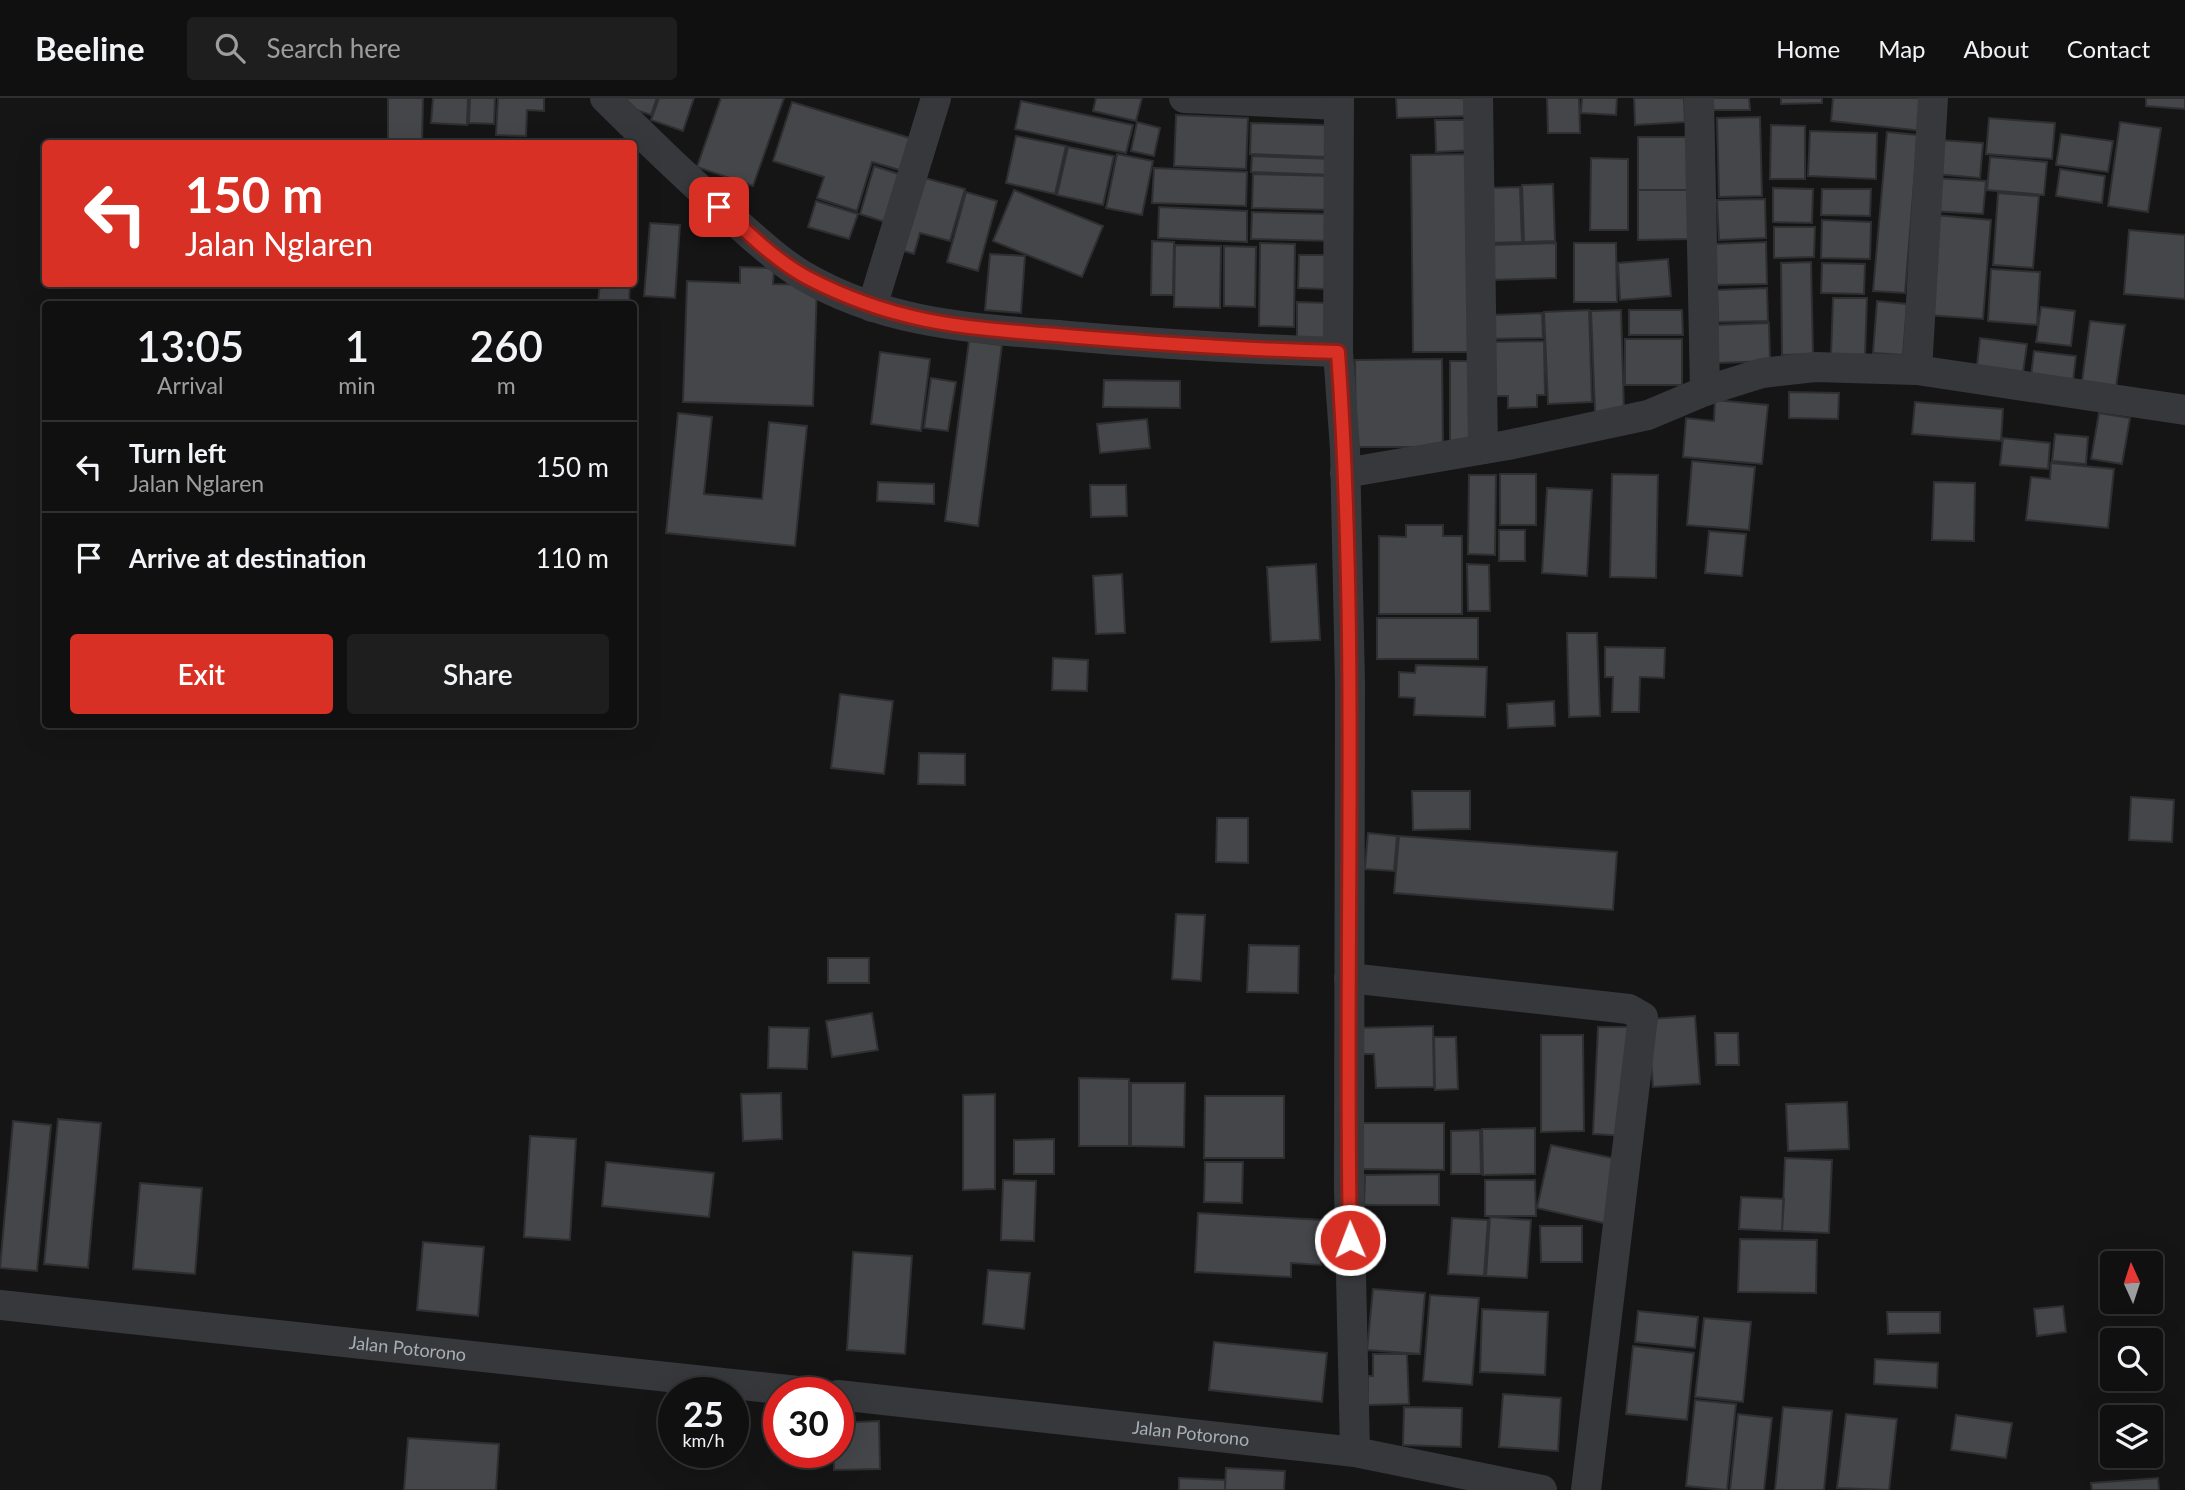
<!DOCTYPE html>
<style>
:root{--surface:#101010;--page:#1e1e1e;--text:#f1f3f6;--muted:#9c9d9f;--line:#303030;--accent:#d93025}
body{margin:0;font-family:Lato,sans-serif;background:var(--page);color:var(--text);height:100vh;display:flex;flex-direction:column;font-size:26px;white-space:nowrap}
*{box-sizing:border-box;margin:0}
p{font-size:23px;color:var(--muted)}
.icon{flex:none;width:38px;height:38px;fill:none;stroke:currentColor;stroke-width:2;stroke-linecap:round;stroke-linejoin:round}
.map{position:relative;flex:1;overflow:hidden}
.drawer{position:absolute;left:42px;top:203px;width:595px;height:427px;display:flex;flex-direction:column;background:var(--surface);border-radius:7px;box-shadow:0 7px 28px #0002,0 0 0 2px var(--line)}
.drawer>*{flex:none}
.guide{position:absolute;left:42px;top:42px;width:595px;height:147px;border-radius:7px;box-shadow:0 7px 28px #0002,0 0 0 2px var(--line);background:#d93025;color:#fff;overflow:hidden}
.needle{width:46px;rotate:357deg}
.controls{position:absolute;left:2100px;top:1153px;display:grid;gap:14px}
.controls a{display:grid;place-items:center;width:63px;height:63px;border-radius:7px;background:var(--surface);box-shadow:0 7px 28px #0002,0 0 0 2px var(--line);font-size:35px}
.speed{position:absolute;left:658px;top:1279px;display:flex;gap:14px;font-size:35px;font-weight:700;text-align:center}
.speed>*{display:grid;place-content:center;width:91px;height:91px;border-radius:50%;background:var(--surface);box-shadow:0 7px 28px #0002,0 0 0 2px var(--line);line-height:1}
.speed small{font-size:18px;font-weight:400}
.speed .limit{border:10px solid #d22;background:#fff;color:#111}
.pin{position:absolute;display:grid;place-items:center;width:60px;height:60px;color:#fff;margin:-30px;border-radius:14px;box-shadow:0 4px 10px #0006}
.me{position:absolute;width:77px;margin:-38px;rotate:359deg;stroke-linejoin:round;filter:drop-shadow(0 0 5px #0008)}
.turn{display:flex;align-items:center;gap:24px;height:147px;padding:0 28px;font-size:32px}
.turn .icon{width:91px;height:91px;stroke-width:2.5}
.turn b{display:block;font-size:49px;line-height:60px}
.eta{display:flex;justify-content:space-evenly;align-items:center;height:119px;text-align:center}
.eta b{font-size:42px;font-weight:600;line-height:49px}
.button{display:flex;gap:14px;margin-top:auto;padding:14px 28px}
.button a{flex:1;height:80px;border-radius:7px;background:var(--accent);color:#fff;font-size:28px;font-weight:600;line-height:80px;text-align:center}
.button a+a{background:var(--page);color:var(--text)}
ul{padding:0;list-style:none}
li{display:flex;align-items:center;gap:21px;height:91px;padding:0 28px;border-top:2px solid var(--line)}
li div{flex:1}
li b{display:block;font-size:26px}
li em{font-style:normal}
header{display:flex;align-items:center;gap:42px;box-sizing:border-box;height:98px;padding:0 35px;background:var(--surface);border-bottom:2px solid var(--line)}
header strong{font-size:33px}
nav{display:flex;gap:38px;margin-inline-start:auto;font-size:24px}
.search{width:490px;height:63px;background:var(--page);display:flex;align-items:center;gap:18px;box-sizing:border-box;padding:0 24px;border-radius:7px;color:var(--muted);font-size:26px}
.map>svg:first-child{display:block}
</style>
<header>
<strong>Beeline</strong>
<div class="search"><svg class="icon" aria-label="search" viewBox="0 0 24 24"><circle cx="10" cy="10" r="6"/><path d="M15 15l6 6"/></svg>Search here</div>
<nav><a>Home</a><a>Map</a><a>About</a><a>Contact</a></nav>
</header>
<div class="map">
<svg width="2185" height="1392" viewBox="0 0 2185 1392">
<rect width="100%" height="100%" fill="#151516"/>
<path fill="#444649" stroke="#2f2f32" stroke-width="2" d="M388 0H423L422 46H388Z
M433 0H468L467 27 431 25Z
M470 0H495L494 26 469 25Z
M498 0H544V13L527 12 526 38 496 37Z
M615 0H657L651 17 613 4Z
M659 0H694L683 33 651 22Z
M721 0H784L753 88 697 69Z
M1096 0H1142L1136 23 1093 13Z
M1396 0H1471L1472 18 1397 20Z
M1547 0H1579L1580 35H1548Z
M1582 0H1617L1616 17 1581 15Z
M1634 0H1684L1685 24 1635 27Z
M1711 0H1749L1750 12H1712Z
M1781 0H1822V5L1781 6Z
M1833 0H1926L1923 33 1831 23Z
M2146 0H2185V11L2146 8Z
M1021 3 1133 27 1126 55 1015 31Z
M792 4 913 41 903 73 872 64 857 113 817 100 824 79 773 63Z
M1176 17 1248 20 1246 71 1174 68Z
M1760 19 1762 98 1719 99 1717 20Z
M1989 20 2055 25 2052 61 1986 56Z
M1435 22H1474L1475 52 1436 54Z
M1137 24 1160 30 1154 58 1131 53Z
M2120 24 2161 30 2148 114 2108 108Z
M1251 25 1326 27 1325 59 1250 56Z
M1771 27 1805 28V81H1770Z
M1810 33 1877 35 1876 81 1808 78Z
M1887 34 1918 37 1905 195 1873 193Z
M2061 36 2113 43 2108 74 2056 67Z
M1016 38 1066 48 1055 96 1006 85Z
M1638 39H1691L1692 92H1638Z
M1939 42 1983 45 1980 80 1935 76Z
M1068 49 1114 58 1103 107 1057 97Z
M1117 56 1153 63 1142 117 1106 110Z
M1473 56 1474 254H1413L1411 57Z
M1252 58 1334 61 1333 77 1251 74Z
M1990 59 2047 64 2044 97 1987 92Z
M1591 60 1628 61V132H1590Z
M874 68 902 77 888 125 860 116Z
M1154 70 1247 74 1246 108 1152 105Z
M2060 71 2105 78 2102 105 2056 98Z
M1253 76 1334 78 1333 112 1252 110Z
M914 77 965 91 950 143 920 135 914 156 894 150Z
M1935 80 1986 83 1983 116 1932 113Z
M1553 86 1555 143 1524 144 1522 87Z
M1520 89 1522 144 1487 145 1485 90Z
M1773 90 1813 91 1812 125 1773 124Z
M1822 91H1871L1870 118 1821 117Z
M1014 92 1103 128 1082 179 993 143Z
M1638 92H1692V141L1638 142Z
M966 94 997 103 978 173 947 164Z
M1998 95 2039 98 2033 170 1993 167Z
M1765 101 1766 140 1719 142 1717 102Z
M816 103 858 116 849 141 808 129Z
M1159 109 1247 113V144L1158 140Z
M1252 114 1334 116 1332 143 1251 141Z
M1935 117 1991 122 1983 221 1927 217Z
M1822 122 1871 124 1870 161 1821 160Z
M650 125 680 127 675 200 644 198Z
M1774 129H1815L1814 159 1774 160Z
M2129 132 2185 137V201L2124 196Z
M1152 143 1174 144 1173 197H1151Z
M1766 144 1767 186 1714 187 1713 146Z
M1260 145 1295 146 1294 229 1259 228Z
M1556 145V180L1491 182 1490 147Z
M1574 145H1616L1617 204H1574Z
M1175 147 1221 148 1220 210 1174 209Z
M1224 148 1256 149 1255 209 1224 208Z
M990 156 1025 158 1021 215 985 212Z
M1299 157H1326L1325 191 1298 190Z
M1668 161 1671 198 1620 202 1618 165Z
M1811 164 1813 256 1782 257 1781 165Z
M1822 165 1865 166 1864 196 1821 195Z
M740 169 774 170 773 186 817 187 813 308 683 304 687 183 740 185Z
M1991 171 2040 174 2037 227 1988 223Z
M600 186H630L629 204 598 203Z
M1767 190 1768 223 1718 224 1717 192Z
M1833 200H1867L1865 258H1831Z
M1877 203 1907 206 1903 257 1873 255Z
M1297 204 1327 205V241H1297Z
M2041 209 2075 213 2071 248 2036 244Z
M1589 212 1592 304 1548 306 1544 214Z
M1621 212 1624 313 1595 314 1591 213Z
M1629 212H1682L1683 237H1629Z
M1542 215 1543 240 1491 241V217Z
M2090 223 2125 227 2115 296 2081 291Z
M1769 225 1770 263 1718 265 1717 227Z
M1980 240 2027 246 2022 282 1976 276Z
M1625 241H1682V287H1625Z
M969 243 1002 247 978 428 945 423Z
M1544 243 1545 297H1537V309L1508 310V298H1487L1486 244Z
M2034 253 2076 258 2072 291 2030 286Z
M880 254 930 261 921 333 871 326Z
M1442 261 1443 349H1356L1355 262Z
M1450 263H1479V344H1450Z
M931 280 956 284 948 333 924 330Z
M1104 282 1180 283V310L1103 309Z
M1789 294 1839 295 1838 321 1789 320Z
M1715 302 1768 307 1762 366 1683 359 1686 320 1714 323Z
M1915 304 2003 311 2001 343 1912 336Z
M678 315 712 319 704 396 762 401 769 324 807 328 795 448 666 435Z
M2099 315 2130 320 2122 366 2091 361Z
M1147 321 1150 350 1100 355 1097 326Z
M2055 336 2088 339 2086 366 2052 363Z
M2003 340 2050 345 2048 371 2000 367Z
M1692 363 1755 369 1749 432 1687 427Z
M2051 365 2114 371 2108 430 2026 422 2031 379 2050 381Z
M1500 376H1536V427H1500Z
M1612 376 1658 377 1656 480 1610 479Z
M1469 377H1496L1495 457 1468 456Z
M878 384 934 386V406L877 403Z
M1934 384 1975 385 1974 443 1932 442Z
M1090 387H1126L1127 418 1091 419Z
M1547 390 1592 392 1587 478 1542 475Z
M1406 427H1443V438H1462V516H1379V438L1406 439Z
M1499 432H1525V463H1499Z
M1709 433 1746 436 1742 478 1705 475Z
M1316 466 1320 542 1271 544 1267 469Z
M1467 466 1489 467 1490 513H1468Z
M1122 476 1125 535 1096 536 1093 478Z
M1377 520H1478V561H1377Z
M1567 535H1597L1600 618 1569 619Z
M1605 549 1665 550 1664 580 1640 579 1639 614H1612L1613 579H1605Z
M1053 560 1088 562 1087 593 1052 592Z
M1416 567 1487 569 1485 619 1414 617 1415 600 1399 599V574L1415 575Z
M840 596 893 603 884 676 831 670Z
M1554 603 1555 628 1508 630 1507 606Z
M919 655 965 656V687L918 686Z
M1412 693H1470V731L1413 732Z
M2131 699 2174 702 2172 744 2129 742Z
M1217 720H1248V765L1216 764Z
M1368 735 1397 738 1394 773 1365 771Z
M1399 738 1617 754 1613 812 1394 795Z
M1176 816 1205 817 1201 883 1172 881Z
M1249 847 1299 848 1298 895 1247 894Z
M828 860H869V885H828Z
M872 915 878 952 832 959 826 923Z
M1695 918 1700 986 1653 989 1648 921Z
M1433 928 1434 989 1376 990 1374 956H1354L1353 930Z
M769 929 809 930 807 971 768 970Z
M1598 929H1631L1626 1038 1593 1036Z
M1715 935H1738L1739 967H1716Z
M1541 937H1583L1584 1033 1541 1034Z
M1434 939H1456L1458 991 1435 992Z
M1079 980 1129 981V1048H1079Z
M1131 985H1185L1184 1049 1131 1048Z
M781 995 782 1041 743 1043 741 996Z
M995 996V1091L963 1092V997Z
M1205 998H1284V1060H1204Z
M1847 1004 1849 1051 1788 1053 1786 1006Z
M58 1021 101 1025 88 1170 44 1166Z
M13 1023 51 1027 37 1173 0 1170Z
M1354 1025H1444V1072L1354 1071Z
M1535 1030V1076L1483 1077 1482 1031Z
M1480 1032 1481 1076H1451V1033Z
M530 1038 576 1041 570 1142 524 1139Z
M1054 1041V1076H1014V1042Z
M1551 1047 1622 1062 1608 1126 1537 1110Z
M1785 1060 1832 1062 1829 1135 1782 1133Z
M606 1064 714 1075 709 1119 602 1108Z
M1205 1064H1243L1242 1105 1204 1104Z
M1439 1076V1107H1364L1365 1077Z
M1003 1082 1036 1083 1034 1143 1001 1142Z
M1485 1082H1535L1536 1118H1485Z
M140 1085 202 1090 195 1176 133 1171Z
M1741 1099 1784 1101 1782 1133 1739 1131Z
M1198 1115 1323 1122 1321 1167 1291 1165V1179L1195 1174Z
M1490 1119 1531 1122 1527 1180 1486 1178Z
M1452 1120 1488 1122 1484 1178 1448 1176Z
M1540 1128H1582V1164H1541Z
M1740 1141 1817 1142 1816 1195 1738 1194Z
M423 1144 484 1149 478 1218 417 1212Z
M853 1154 912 1158 905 1256 847 1252Z
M988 1172 1030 1175 1024 1231 983 1226Z
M1373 1191 1425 1195 1420 1256 1367 1252Z
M1430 1197 1479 1200 1472 1287 1423 1283Z
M2063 1208 2066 1234 2037 1238 2034 1211Z
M1482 1211 1548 1214 1545 1277 1480 1274Z
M1638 1213 1698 1219 1695 1250 1635 1244Z
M1887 1214H1940V1235L1888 1236Z
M1704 1220 1751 1224 1743 1304 1695 1299Z
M1214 1244 1327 1255 1322 1304 1209 1292Z
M1633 1248 1694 1255 1687 1322 1626 1316Z
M1373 1256H1407L1409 1306 1368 1307V1278H1373Z
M1875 1261 1938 1265 1937 1290 1874 1286Z
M1503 1296 1561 1300 1558 1353 1499 1349Z
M1695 1302 1736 1306 1727 1392 1686 1388Z
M1404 1309 1462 1310 1461 1349 1403 1347Z
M1783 1309 1832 1313 1824 1392H1775Z
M1738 1316 1772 1320 1764 1392H1730Z
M1846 1316 1897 1321 1889 1392 1837 1390Z
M1956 1317 2012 1325 2006 1360 1951 1352Z
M879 1323 880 1371 834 1372V1354H838V1325Z
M408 1340 499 1346 496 1392H404Z
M1226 1370 1285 1373 1284 1392H1225Z
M1179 1380 1225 1382V1392H1179Z
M2158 1380 2159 1392H2092L2091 1385Z"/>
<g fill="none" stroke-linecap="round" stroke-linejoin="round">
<g stroke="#36383b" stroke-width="30">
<path d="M605 0C645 40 686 79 728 117 752 138 775 160 802 177 887 227 973 230 1068 238 1158 246 1247 251 1338 254"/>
<path d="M1184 0 1339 7"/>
<path d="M1339 0 1338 254 1345 351 1350 586 1349 1089 1355 1354"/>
<path d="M1478 0 1483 351"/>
<path d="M1699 0 1705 293"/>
<path d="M872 209 936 0"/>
<path d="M1917 272 1933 0"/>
<path d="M1345 375 1508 347 1648 317 1705 293 1762 275 1815 269 1917 272 2185 312"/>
<path d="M1349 880 1629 911 1643 919 1586 1392"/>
<path id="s1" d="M0 1207 816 1295"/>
<path id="s2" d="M838 1297 1355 1354 1542 1392"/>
</g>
</g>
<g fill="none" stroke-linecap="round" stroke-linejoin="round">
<g stroke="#8d1f18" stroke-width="18">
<path id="route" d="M719 109C747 133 773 161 806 179 901 229 975 230 1078 239 1165 246 1251 252 1338 254 1359 549 1344 846 1350 1142"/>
</g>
<use href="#route" stroke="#d93025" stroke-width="12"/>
</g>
<g text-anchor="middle" stroke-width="5" stroke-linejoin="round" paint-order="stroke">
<g font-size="18" fill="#a7afb6" stroke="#101011">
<text dy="6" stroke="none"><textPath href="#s1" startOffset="410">Jalan Potorono</textPath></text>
<text dy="6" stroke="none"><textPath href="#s2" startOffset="355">Jalan Potorono</textPath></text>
</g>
</g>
</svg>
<div class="controls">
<a><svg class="needle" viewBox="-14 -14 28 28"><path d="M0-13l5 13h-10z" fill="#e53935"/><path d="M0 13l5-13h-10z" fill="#9c9d9f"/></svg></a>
<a><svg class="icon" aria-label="search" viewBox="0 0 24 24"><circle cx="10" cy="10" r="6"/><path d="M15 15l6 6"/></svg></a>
<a><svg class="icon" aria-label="layers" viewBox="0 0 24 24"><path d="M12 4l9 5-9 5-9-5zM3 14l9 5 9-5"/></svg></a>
</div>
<div class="speed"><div>25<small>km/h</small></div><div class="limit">30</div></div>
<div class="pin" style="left:719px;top:109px;background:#d93025"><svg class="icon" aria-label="arrive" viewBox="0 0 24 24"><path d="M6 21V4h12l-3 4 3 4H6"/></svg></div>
<svg class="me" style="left:1350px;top:1142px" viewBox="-20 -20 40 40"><circle r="17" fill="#d93025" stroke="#fff" stroke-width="3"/><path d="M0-11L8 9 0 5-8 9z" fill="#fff"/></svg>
<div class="guide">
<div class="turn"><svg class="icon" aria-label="left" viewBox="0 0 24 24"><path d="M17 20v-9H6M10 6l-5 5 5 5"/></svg><div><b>150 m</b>Jalan Nglaren</div></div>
</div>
<section class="drawer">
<div class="eta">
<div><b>13:05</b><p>Arrival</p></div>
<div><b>1</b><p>min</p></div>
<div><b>260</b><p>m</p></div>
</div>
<ul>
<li><svg class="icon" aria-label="left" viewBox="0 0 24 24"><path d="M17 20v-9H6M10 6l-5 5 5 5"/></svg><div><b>Turn left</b><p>Jalan Nglaren</p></div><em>150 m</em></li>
<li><svg class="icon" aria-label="arrive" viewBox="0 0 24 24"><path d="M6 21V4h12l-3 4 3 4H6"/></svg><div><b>Arrive at destination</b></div><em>110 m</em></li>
</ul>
<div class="button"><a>Exit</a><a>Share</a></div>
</section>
</div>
